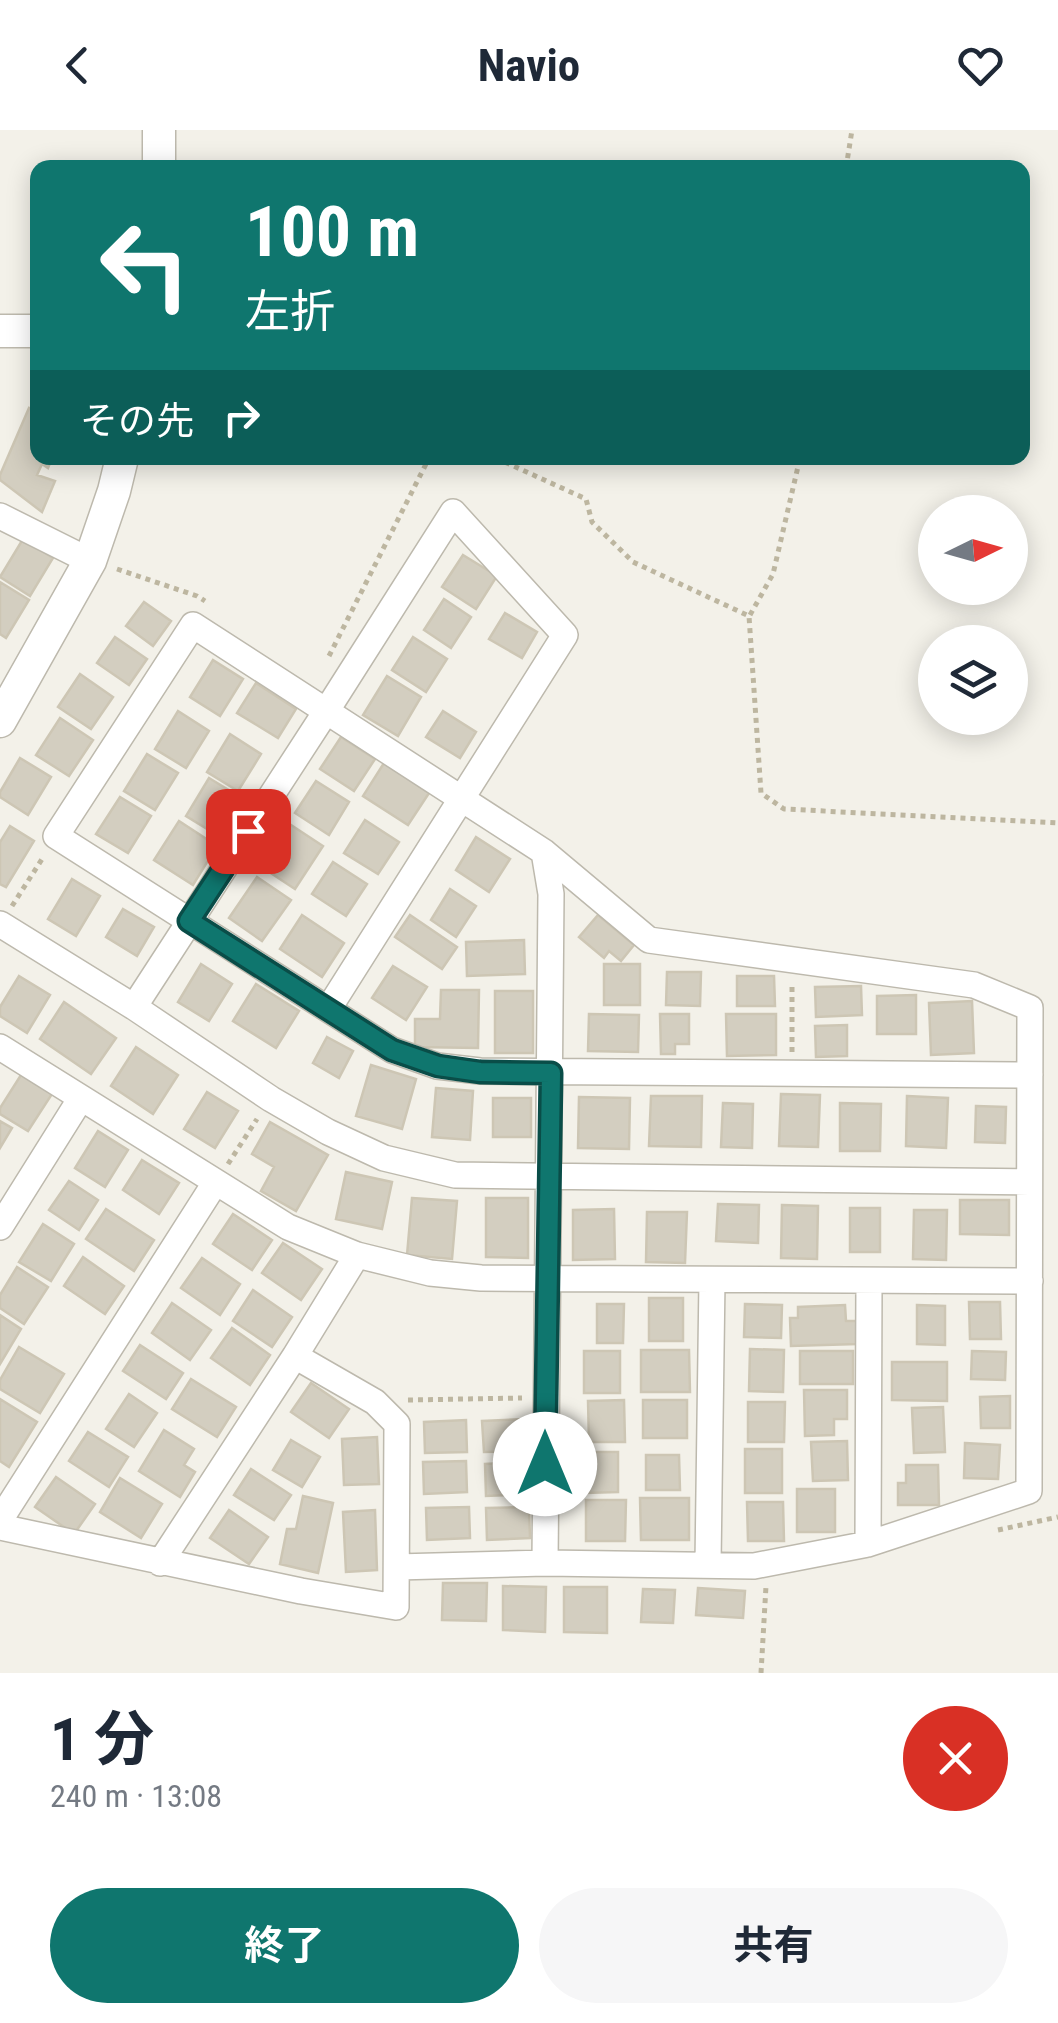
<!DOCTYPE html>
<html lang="ja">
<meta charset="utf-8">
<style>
:root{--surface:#fff;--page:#f6f6f7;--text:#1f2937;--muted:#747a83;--accent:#0f766e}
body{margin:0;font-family:"Roboto Condensed","Noto Sans JP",sans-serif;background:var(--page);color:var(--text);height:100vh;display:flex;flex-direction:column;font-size:38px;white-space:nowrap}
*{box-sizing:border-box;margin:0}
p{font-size:32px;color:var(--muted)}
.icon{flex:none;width:55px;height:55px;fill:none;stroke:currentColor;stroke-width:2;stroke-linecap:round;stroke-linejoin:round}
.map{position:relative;height:1543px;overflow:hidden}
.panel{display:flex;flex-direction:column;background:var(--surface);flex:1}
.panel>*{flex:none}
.top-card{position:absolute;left:30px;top:30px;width:1000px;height:305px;border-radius:20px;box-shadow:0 5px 25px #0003;background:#0f766e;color:#fff;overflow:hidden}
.needle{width:65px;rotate:85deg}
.fabs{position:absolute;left:918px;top:365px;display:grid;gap:20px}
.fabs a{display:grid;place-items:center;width:110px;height:110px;border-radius:50%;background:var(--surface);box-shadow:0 5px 25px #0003;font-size:50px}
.pin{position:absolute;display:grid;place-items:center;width:85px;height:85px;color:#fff;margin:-42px;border-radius:20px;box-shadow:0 5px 15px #0006}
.me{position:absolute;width:110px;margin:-55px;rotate:0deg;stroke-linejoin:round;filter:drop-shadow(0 0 8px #0008)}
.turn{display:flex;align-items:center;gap:35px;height:210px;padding:0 50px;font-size:45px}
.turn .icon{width:130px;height:130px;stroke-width:2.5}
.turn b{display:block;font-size:70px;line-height:85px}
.then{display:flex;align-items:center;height:95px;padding:0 50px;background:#0003;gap:20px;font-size:38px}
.round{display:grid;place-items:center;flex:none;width:105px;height:105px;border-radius:52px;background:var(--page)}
.headline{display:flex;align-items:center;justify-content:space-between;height:170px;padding:0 50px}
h1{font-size:60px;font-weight:700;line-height:75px}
.action{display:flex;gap:20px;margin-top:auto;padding:20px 50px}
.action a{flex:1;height:115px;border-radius:60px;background:var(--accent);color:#fff;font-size:40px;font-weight:700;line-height:115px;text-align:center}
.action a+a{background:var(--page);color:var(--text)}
header{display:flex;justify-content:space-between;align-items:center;height:130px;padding:0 50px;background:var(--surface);font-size:45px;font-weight:700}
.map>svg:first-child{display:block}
</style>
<header><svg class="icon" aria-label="back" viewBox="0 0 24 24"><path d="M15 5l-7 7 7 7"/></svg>Navio<svg class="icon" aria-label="heart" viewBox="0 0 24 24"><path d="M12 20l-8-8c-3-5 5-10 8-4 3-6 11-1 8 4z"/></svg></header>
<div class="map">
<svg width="1058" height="1543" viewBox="0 0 1058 1543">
<rect width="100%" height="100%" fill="#f3f1e9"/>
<path fill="#d3cec0" stroke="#cdc6b4" stroke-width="2.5" d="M29 278 38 282V328H52L48 338 42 334 37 345 55 351 42 382 0 350V345Z
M23 409 53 428 30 466 0 447Z
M463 425 497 446 476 479 442 457Z
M0 452 29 470 6 508 0 504Z
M444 469 471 487 451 518 424 500Z
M144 472 171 491 153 516 126 496Z
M505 483 537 502 522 528 489 509Z
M115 507 147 529 129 555 97 533Z
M413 507 447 529 426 562 392 540Z
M213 530 243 549 220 586 190 567Z
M80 544 113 567 91 599 58 577Z
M387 546 421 567 398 606 363 585Z
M256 553 296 579 278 608 237 583Z
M178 581 209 601 186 638 155 619Z
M443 581 476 602 460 628 426 607Z
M60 588 93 610 69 646 36 625Z
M230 604 261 624 238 661 207 642Z
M341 607 375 629 354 661 320 639Z
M147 624 178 643 155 680 124 661Z
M20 628 51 647 28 685 0 667V662Z
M384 633 429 663 408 695 363 666Z
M209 648 240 667 217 705 186 686Z
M316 651 349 672 329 705 295 683Z
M120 667 151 686 128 723 96 704Z
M365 690 399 712 378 744 344 723Z
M179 691 217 716 193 755 154 730Z
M288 693 323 716 295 759 260 736Z
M10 696 34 711 6 757 0 754V712Z
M476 707 510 729 489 762 456 740Z
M333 732 367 754 346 786 312 764Z
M257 747 291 770 262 811 229 788Z
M72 749 100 766 76 806 48 789Z
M450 759 476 776 456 807 431 790Z
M123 779 154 797 137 826 106 807Z
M302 785 344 813 322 847 280 819Z
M410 785 457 817 442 839 395 807Z
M598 785 634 815 621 831 609 821 604 828 579 807Z
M524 810 525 844 467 846 466 812Z
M201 834 232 854 209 891 178 872Z
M604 834H640V875H604Z
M393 836 427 857 406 890 372 868Z
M667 842H701L700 876 666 875Z
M19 846 50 865 27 903 0 886V877Z
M737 846H774L775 876H737Z
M256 854 299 881 276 918 233 891Z
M861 856 862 885 816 887 815 857Z
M441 860H479L478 918 415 917V889H440Z
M495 861H533V923H495Z
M916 865V904H877V866Z
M972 871 974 923 931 925 929 873Z
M64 872 116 908 91 944 40 909Z
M589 884 639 885 638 922 588 921Z
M660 884H689V914H675V924H661Z
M726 884H776V925L727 926Z
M847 895V926L816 927 815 896Z
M327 907 353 921 339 948 313 933Z
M136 917 178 945 153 984 111 956Z
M371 935 416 949 402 999 356 986Z
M21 945 52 964 28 1001 0 984V978Z
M436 958 473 961 470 1010 432 1007Z
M207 962 238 981 215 1018 184 999Z
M781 964 820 965 818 1017 779 1016Z
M651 966H702L701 1017 649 1016Z
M907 966 948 968 946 1018 906 1016Z
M579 967 630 968 629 1019 578 1018Z
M493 968H531V1007H493Z
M723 973 753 974 752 1018 721 1017Z
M840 973 881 974 880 1021H840Z
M976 976 1006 977 1005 1013 975 1012Z
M0 991 12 998 0 1018Z
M270 992 328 1025 296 1081 261 1061 274 1037 252 1024Z
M98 1001 128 1020 105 1057 75 1038Z
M142 1030 179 1053 159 1084 123 1060Z
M346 1042 392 1052 382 1099 336 1089Z
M69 1051 98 1070 79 1100 49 1080Z
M412 1068 457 1071 452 1129 407 1125Z
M486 1068H528V1128L486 1127Z
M960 1070H1009V1105L960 1104Z
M718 1074 759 1075 758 1113 716 1111Z
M782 1075 818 1076 817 1129 781 1128Z
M850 1078H880V1122H850Z
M106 1079 154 1110 134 1141 86 1109Z
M614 1079 615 1129 573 1130V1080Z
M914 1080H947L946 1130 913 1129Z
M647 1082H687L685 1133 646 1132Z
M233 1084 272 1110 252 1140 213 1114Z
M43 1094 74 1114 51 1151 19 1132Z
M283 1113 322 1139 301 1170 262 1143Z
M83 1127 124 1156 105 1184 64 1156Z
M202 1128 240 1154 220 1185 181 1158Z
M17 1137 48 1157 24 1194 0 1178V1165Z
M253 1160 292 1187 272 1217 233 1191Z
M649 1168H683V1211H649Z
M969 1172H1000L1001 1209H970Z
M172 1173 211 1200 190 1230 152 1203Z
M597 1174H624L623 1213H597Z
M745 1174 782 1175 781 1208 744 1207Z
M845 1175 846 1191H857V1214L791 1216 790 1188H798V1177Z
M917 1175 945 1176V1215L917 1214Z
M0 1185 21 1199 0 1234Z
M232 1198 270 1225 250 1255 211 1228Z
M140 1215 183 1243 166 1269 123 1241Z
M19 1217 64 1244 40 1283 0 1259V1250Z
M750 1219 784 1220 783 1262 749 1261Z
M641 1220H689L690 1262H641Z
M584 1221H620V1263H584Z
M800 1221H853V1254H800Z
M972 1221 1006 1222 1005 1250 971 1249Z
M892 1232H947V1271L892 1270Z
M191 1249 236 1277 217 1307 172 1279Z
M311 1253 349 1279 329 1308 291 1282Z
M804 1260H847V1289H834V1305L805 1306Z
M129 1264 157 1283 134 1317 106 1299Z
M1010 1266V1298H981L980 1267Z
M0 1269 37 1292 9 1337 0 1331Z
M624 1270 625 1312H589L588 1271Z
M643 1270H687V1308H643Z
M748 1272H785L784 1312H748Z
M943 1277 945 1322 914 1323 912 1278Z
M525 1289 526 1321 484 1322 482 1291Z
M466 1290 467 1322 425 1323 424 1292Z
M164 1300 194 1319 184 1335 195 1342 180 1367 139 1341Z
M88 1302 128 1327 109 1357 69 1331Z
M377 1307 379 1354 344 1355 342 1309Z
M291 1310 320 1327 302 1357 273 1340Z
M847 1311 848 1350 813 1351 811 1312Z
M965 1313 1000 1315 998 1349 964 1348Z
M745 1319H782V1363H745Z
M585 1322H618V1362L585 1363Z
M646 1325H679L680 1360H646Z
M466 1331 467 1362 424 1364 423 1332Z
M528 1332 529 1364 486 1366 485 1334Z
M906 1335H938L939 1375H898V1353H906Z
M251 1339 291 1365 274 1390 234 1365Z
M56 1347 95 1374 74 1404 35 1377Z
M120 1348 162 1374 141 1408 100 1382Z
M797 1359H835V1402H797Z
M303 1366 333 1373 318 1443 280 1434 287 1399H296Z
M640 1368H689V1410H641Z
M586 1370H626L625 1411H586Z
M747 1372H783L784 1411H748Z
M469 1377 470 1408 427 1410 426 1378Z
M529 1377 530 1408 487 1410 486 1378Z
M229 1380 268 1407 249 1434 210 1408Z
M375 1380 377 1440 346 1442 343 1382Z
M443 1453H487L486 1491 442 1490Z
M503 1456 546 1457 545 1502 503 1500Z
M564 1457H607V1503L564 1502Z
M698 1458 745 1461 743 1488 696 1485Z
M643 1459 675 1460 673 1493 641 1492Z"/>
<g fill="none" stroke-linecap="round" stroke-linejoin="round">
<g stroke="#bdb9ad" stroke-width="28">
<path id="minor" d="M0 386 90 431
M544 722 551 764 545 1433
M0 794 134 877 271 969 328 1002 384 1028 455 1045 1029 1052
M134 877 327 580 453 382 565 505 329 878
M0 917 288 1097 357 1125 430 1143 481 1148 1030 1151
M0 1097 81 968
M0 1390 215 1053
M0 1397 301 1461 396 1477 397 1294 375 1272 295 1226
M868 1414 869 1151
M160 1433 295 1226 357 1125
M708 1433 712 1150
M397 1437 545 1433 754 1436 868 1414 1029 1361C1030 1200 1030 1039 1030 878L974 855 649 810 544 722 193 495 56 706 392 920 437 936 480 941 1030 945"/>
</g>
<g stroke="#bdb9ad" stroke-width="35">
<path id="tertiary" d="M159 38V0
M0 201H38
M0 591 90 431 114 361 122 328"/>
</g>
<path stroke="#bdb6a0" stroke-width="5" stroke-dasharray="5 5" stroke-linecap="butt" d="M846 38 852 0
M496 328 586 369 592 392 633 432 749 486 761 663 784 679 1058 693
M117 439 197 466 205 471
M750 485 773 444 800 328
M329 526 429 328
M12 776 44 726
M792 922V853
M228 1034 257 989
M408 1270 522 1268
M998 1400 1058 1387
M761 1543 766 1456"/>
<use href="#minor" stroke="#fff" stroke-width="25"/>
<use href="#tertiary" stroke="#fff" stroke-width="32"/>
</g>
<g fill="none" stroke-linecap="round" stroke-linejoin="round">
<g stroke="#0a4d48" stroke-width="25">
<path id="route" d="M248 701 189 791 392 920 438 936 480 942 551 943 545 1334"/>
</g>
<use href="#route" stroke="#0f766e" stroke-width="18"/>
</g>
</svg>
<div class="fabs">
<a><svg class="needle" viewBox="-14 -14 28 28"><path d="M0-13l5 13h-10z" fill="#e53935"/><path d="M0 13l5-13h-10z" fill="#747a83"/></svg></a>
<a><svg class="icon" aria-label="layers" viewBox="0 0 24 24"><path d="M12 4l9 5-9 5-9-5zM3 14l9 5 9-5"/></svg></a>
</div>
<div class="pin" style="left:248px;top:701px;background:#d93025"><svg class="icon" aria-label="arrive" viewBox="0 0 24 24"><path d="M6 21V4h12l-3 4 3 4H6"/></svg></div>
<svg class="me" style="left:545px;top:1334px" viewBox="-20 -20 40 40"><circle r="19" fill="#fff"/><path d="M0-13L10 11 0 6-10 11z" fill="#0f766e"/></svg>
<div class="top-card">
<div class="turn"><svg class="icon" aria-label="left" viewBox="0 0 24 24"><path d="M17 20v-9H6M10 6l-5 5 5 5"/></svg><div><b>100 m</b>左折</div></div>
<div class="then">その先<svg class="icon" aria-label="right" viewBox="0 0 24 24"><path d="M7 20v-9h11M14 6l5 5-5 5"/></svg></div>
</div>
</div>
<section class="panel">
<div class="headline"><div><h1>1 分</h1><p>240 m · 13:08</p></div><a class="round" style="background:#d93025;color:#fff"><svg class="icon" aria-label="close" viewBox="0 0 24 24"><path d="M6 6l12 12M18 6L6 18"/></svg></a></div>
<div class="action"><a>終了</a><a>共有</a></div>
</section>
